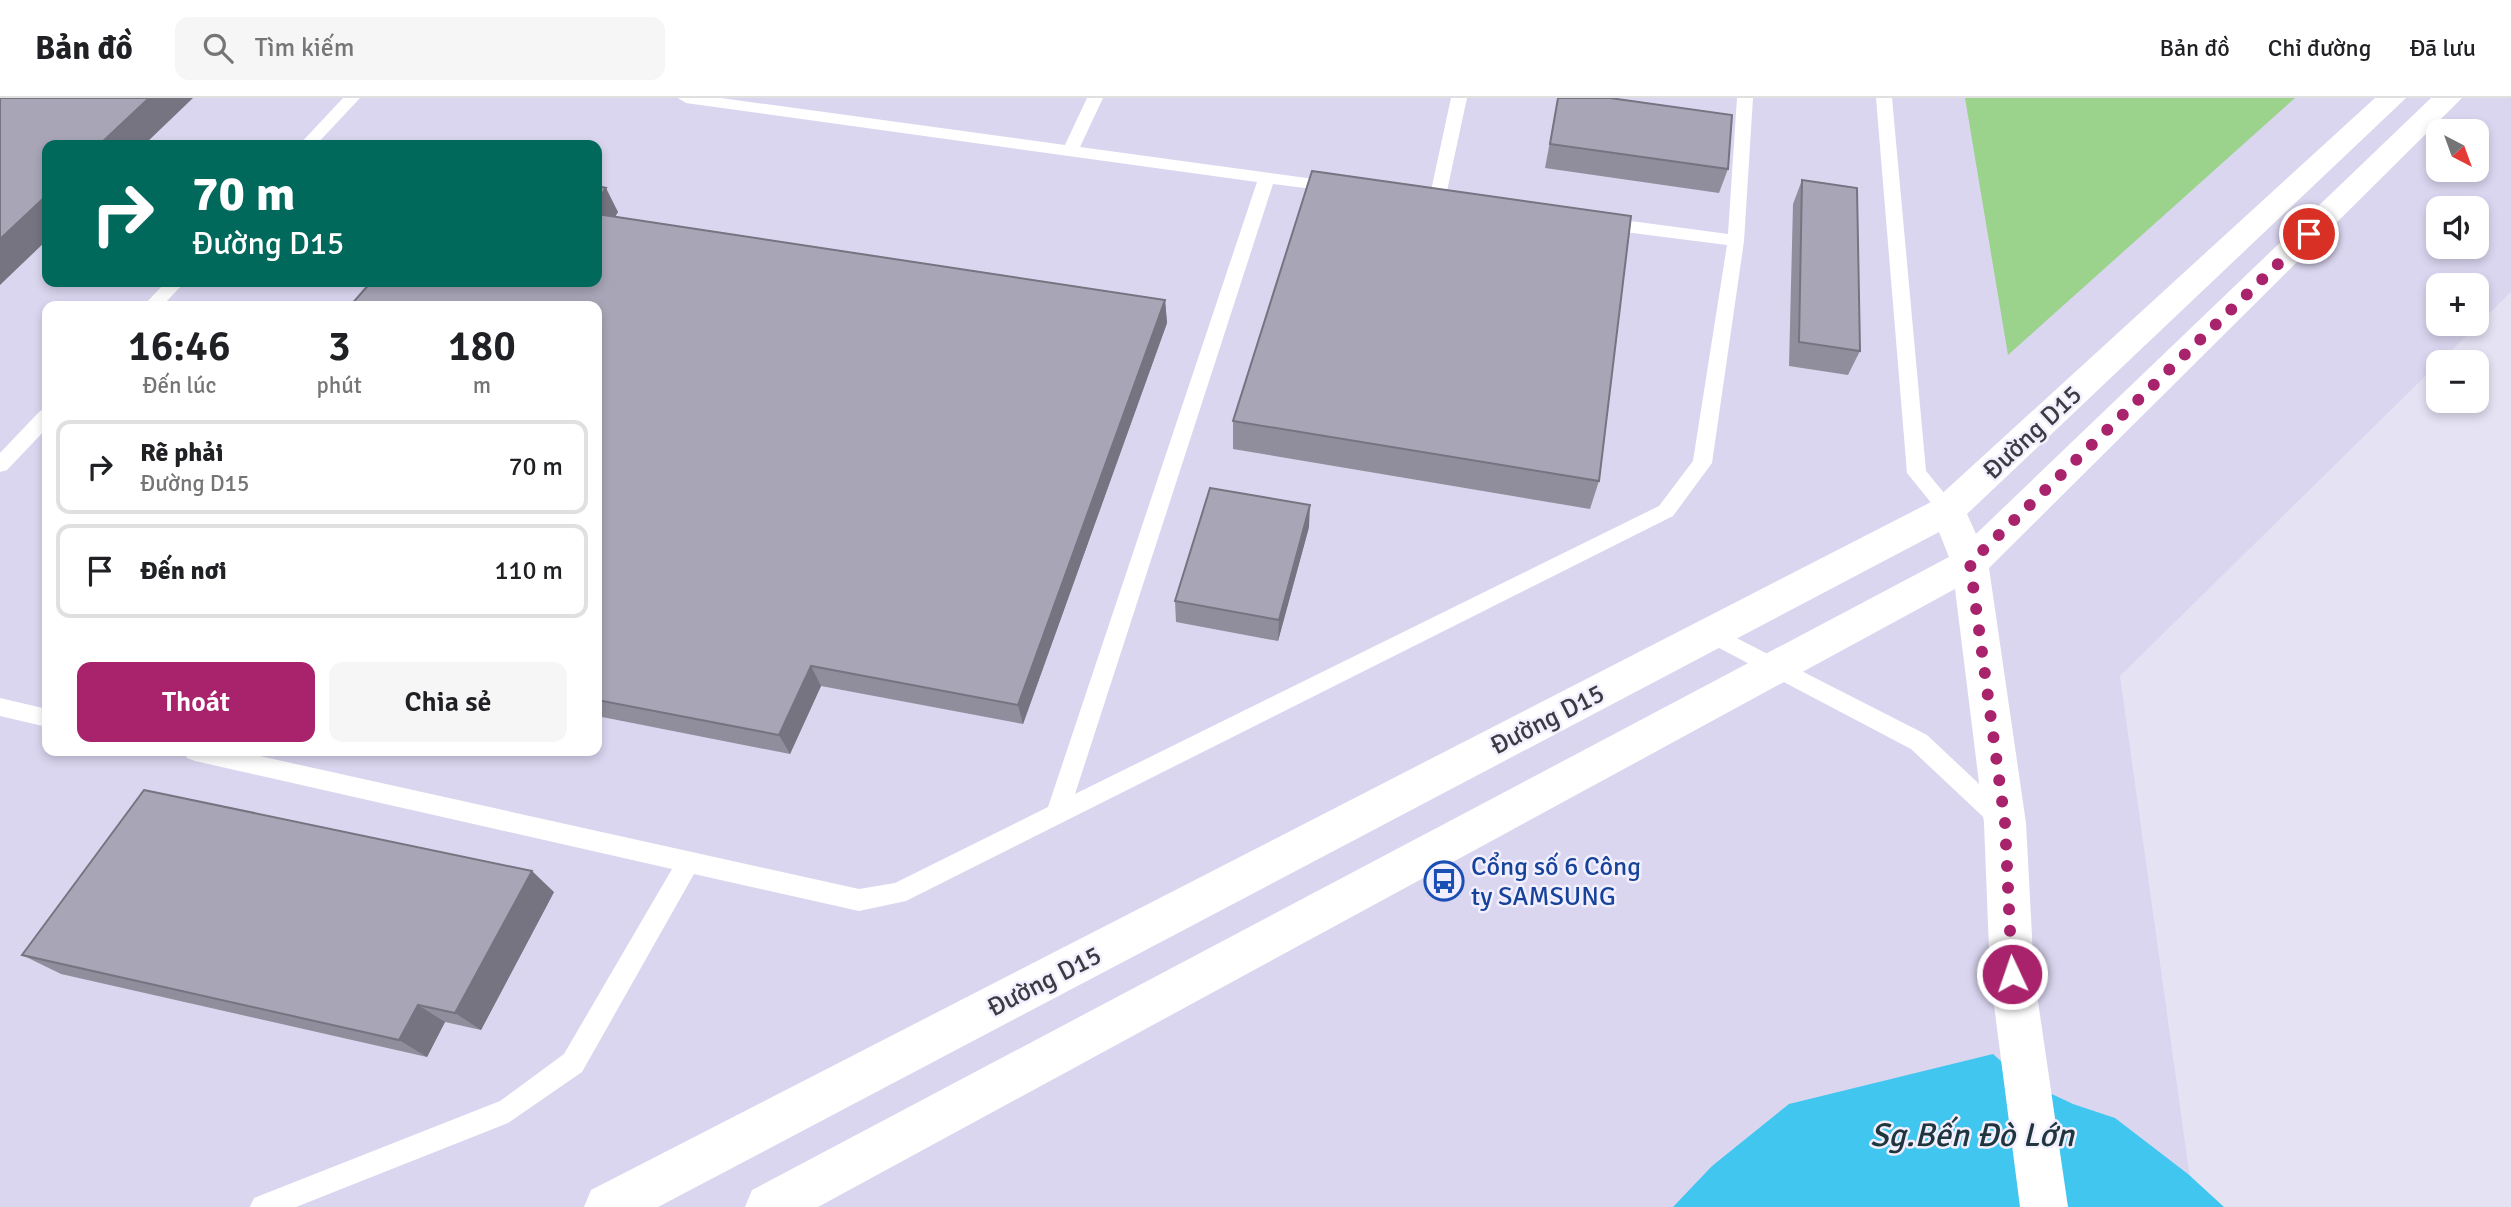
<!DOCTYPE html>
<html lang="vi">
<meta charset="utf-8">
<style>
:root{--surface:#fff;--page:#f6f6f6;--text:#202124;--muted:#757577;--line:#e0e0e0;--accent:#a8226c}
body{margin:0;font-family:Signika,sans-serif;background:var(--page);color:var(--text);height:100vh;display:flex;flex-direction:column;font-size:26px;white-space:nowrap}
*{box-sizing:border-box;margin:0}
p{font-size:23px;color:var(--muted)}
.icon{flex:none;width:38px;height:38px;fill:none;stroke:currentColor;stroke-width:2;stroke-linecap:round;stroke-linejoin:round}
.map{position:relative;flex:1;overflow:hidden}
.details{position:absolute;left:42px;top:203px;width:560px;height:455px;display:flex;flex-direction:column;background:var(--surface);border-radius:14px;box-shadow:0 4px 10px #0003}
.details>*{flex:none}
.hud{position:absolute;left:42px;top:42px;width:560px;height:147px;border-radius:14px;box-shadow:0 4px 10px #0003;background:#00695c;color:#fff;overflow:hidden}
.needle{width:46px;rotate:139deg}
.fabs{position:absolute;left:2426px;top:21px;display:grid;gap:14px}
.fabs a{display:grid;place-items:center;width:63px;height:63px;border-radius:14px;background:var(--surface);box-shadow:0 4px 10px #0003;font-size:35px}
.pin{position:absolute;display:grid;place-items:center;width:60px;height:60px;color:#fff;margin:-30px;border:4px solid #fff;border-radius:50%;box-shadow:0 2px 7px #0007}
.me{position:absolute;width:77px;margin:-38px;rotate:357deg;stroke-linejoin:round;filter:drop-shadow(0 0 5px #0008)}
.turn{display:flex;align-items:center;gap:24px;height:147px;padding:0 35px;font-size:32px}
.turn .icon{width:91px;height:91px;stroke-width:2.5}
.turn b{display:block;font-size:49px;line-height:60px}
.eta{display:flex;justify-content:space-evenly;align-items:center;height:119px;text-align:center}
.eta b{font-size:42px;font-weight:600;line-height:49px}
.primary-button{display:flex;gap:14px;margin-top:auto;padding:14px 35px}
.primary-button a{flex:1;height:80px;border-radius:14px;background:var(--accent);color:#fff;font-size:28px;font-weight:600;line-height:80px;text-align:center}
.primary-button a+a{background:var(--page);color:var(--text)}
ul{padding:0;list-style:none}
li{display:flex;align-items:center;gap:21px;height:94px;margin:0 14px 10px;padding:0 21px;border:4px solid var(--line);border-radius:14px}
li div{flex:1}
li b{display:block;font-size:26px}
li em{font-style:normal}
header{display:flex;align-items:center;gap:42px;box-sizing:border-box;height:98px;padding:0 35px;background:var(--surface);border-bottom:2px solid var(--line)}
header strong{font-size:33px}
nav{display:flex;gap:38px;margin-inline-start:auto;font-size:24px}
.search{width:490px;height:63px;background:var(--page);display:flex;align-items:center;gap:18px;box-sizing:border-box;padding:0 24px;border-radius:14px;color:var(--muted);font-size:26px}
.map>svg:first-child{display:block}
</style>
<header>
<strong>Bản đồ</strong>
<div class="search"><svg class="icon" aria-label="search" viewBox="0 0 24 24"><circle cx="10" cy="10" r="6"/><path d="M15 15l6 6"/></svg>Tìm kiếm</div>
<nav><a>Bản đồ</a><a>Chỉ đường</a><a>Đã lưu</a></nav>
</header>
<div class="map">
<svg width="2511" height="1109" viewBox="0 0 2511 1109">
<rect width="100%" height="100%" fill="#e5e2f4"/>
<path fill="#dbd6f0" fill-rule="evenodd" d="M0 0H2511V194L2120 578 2194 1109H0ZM2438 33H2476V72H2438ZM47 47H597V184H47ZM2438 110H2476V149H2438ZM2438 187H2476V226H2438ZM47 208H597V653H47Z"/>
<path fill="#9bd38d" d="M1965 0H2295L2008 257Z"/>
<path fill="#40c6ef" d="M1993 956 2022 982 2073 1006 2115 1020 2188 1076 2224 1109H1673L1712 1068 1789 1006Z"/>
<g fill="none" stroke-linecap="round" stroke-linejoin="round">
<path fill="#fff" fill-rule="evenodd" d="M343 0H360L316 47H299Z
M678 0H721L1065 47 1087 0H1103L1080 49 1336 84 1344 89 1336 94 1273 86 1075 696 1659 408 1693 363 1727 147 1601 131 1593 125 1601 119 1728 136 1737 0H1753L1744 143 1712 365 1673 418 906 803 859 813 694 776 582 974 508 1025 296 1109H250L254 1100 500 1003 564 956 672 771 195 663 187 660 184 653H237L859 791 895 785 1048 709 1257 84 686 5Z
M1451 0H1467L1445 102 1437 107 1429 102Z
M1876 0H1892L1926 373 1958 412 1955 417 1948 420 1941 417 1907 375Z
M166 184H185L162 208H143Z
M47 311V330L7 372 0 374V355L40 313Z
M1711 527 1927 637 2010 715 2013 722 2010 729 2002 732 1994 729 1911 651 1704 542 1701 536 1704 530Z
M0 600 47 611V629L0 618Z"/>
<path fill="#fff" fill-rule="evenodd" d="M2375 0H2406L1967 416 1976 436 2431 0H2462L1989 470 2026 725 2034 876 2068 1109H2020L1990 876 1984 725 1955 491 818 1109H745L752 1092 1949 459 1939 434 658 1109H584L591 1092 1935 402Z"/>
</g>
<path fill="#908e9d" d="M1558 0 1728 71 1719 95 1545 70Z
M1802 82 1860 253 1848 277 1789 268 1793 106Z
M597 88 618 114 615 119 1165 202 1167 225 1023 626 821 588 790 656 597 618Z
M1233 323 1599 383 1590 411 1233 351Z
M1309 429 1278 543 1176 524 1175 503Z
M554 794 481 932 445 924 427 959 61 876 22 857Z"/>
<path fill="#767480" d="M149 0H193L144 47H99Z
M606 90 618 114 601 139 597 131V103Z
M47 97V142L0 187V141Z
M1165 202 1167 225 1023 626 1018 607Z
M1310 407 1309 429 1278 543 1279 522Z
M811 568 821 588 790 656 779 637Z
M532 773 554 794 481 932 455 915Z
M418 907 445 924 427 959 399 942Z"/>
<path fill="#a8a5b7" stroke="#767480" stroke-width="2" d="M0 0H149L99 47H47V97L0 141Z
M1558 0H1610L1732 17 1728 71 1550 46Z
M1312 73 1631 118 1599 383 1233 323Z
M1802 82 1857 90 1860 253 1799 244Z
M597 88 606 90 597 103Z
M597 116 1165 202 1018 607 811 568 779 637 597 602V208H350L371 184H597Z
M1210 390 1310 407 1279 522 1175 503Z
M144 692 532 773 455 915 418 907 399 942 22 857Z"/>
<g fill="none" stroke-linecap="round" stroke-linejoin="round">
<path stroke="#a8226c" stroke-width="12" stroke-dasharray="0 21.6" d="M2012 876 2005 725 1970 465 2309 136"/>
</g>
<defs>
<g id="bus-ring" transform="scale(2.0125)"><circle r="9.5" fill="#f2efff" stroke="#1a4fb4" stroke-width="1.5"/><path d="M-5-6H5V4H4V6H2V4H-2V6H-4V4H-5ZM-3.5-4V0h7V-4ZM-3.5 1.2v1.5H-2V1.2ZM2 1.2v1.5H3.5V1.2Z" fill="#1a4fb4"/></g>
</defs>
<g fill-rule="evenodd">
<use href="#bus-ring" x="1444" y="783"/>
</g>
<g text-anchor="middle" stroke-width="5" stroke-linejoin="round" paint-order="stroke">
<g font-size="26" fill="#3c3b42" stroke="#f2efff">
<text transform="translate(2032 334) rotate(-43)" y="9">Đường D15</text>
<text transform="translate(1547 621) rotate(-27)" y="9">Đường D15</text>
<text transform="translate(1044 883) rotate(-27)" y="9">Đường D15</text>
</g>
<g font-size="26" fill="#164399" stroke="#f2efff" text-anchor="start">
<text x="1471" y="777">Cổng số 6 Công<tspan x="1471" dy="30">ty SAMSUNG</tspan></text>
</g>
<g font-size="33" font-style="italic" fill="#20363e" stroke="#f2efff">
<text x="1972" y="1048">Sg.Bến Đò Lớn</text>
</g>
</g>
</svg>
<div class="fabs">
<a><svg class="needle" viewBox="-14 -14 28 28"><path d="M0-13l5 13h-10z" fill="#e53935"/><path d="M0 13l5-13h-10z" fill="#757577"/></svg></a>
<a><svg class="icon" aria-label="sound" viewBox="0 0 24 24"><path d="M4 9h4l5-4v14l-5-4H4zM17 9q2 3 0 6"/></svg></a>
<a>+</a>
<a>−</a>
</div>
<div class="pin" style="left:2309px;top:136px;background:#d93025"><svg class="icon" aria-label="arrive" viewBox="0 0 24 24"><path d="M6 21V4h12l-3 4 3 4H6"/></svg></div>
<svg class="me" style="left:2012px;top:876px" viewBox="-20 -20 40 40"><circle r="17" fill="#a8226c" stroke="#fff" stroke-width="3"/><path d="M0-11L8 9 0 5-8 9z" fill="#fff"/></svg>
<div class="hud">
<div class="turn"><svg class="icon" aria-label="right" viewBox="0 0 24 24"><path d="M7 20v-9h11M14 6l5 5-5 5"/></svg><div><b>70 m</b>Đường D15</div></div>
</div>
<section class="details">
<div class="eta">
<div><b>16:46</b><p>Đến lúc</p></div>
<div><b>3</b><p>phút</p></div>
<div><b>180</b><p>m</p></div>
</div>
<ul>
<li><svg class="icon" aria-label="right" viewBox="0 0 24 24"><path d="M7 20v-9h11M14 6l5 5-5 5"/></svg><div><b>Rẽ phải</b><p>Đường D15</p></div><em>70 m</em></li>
<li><svg class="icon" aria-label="arrive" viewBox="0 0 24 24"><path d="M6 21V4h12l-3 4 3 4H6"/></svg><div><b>Đến nơi</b></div><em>110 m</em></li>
</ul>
<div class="primary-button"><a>Thoát</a><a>Chia sẻ</a></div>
</section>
</div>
